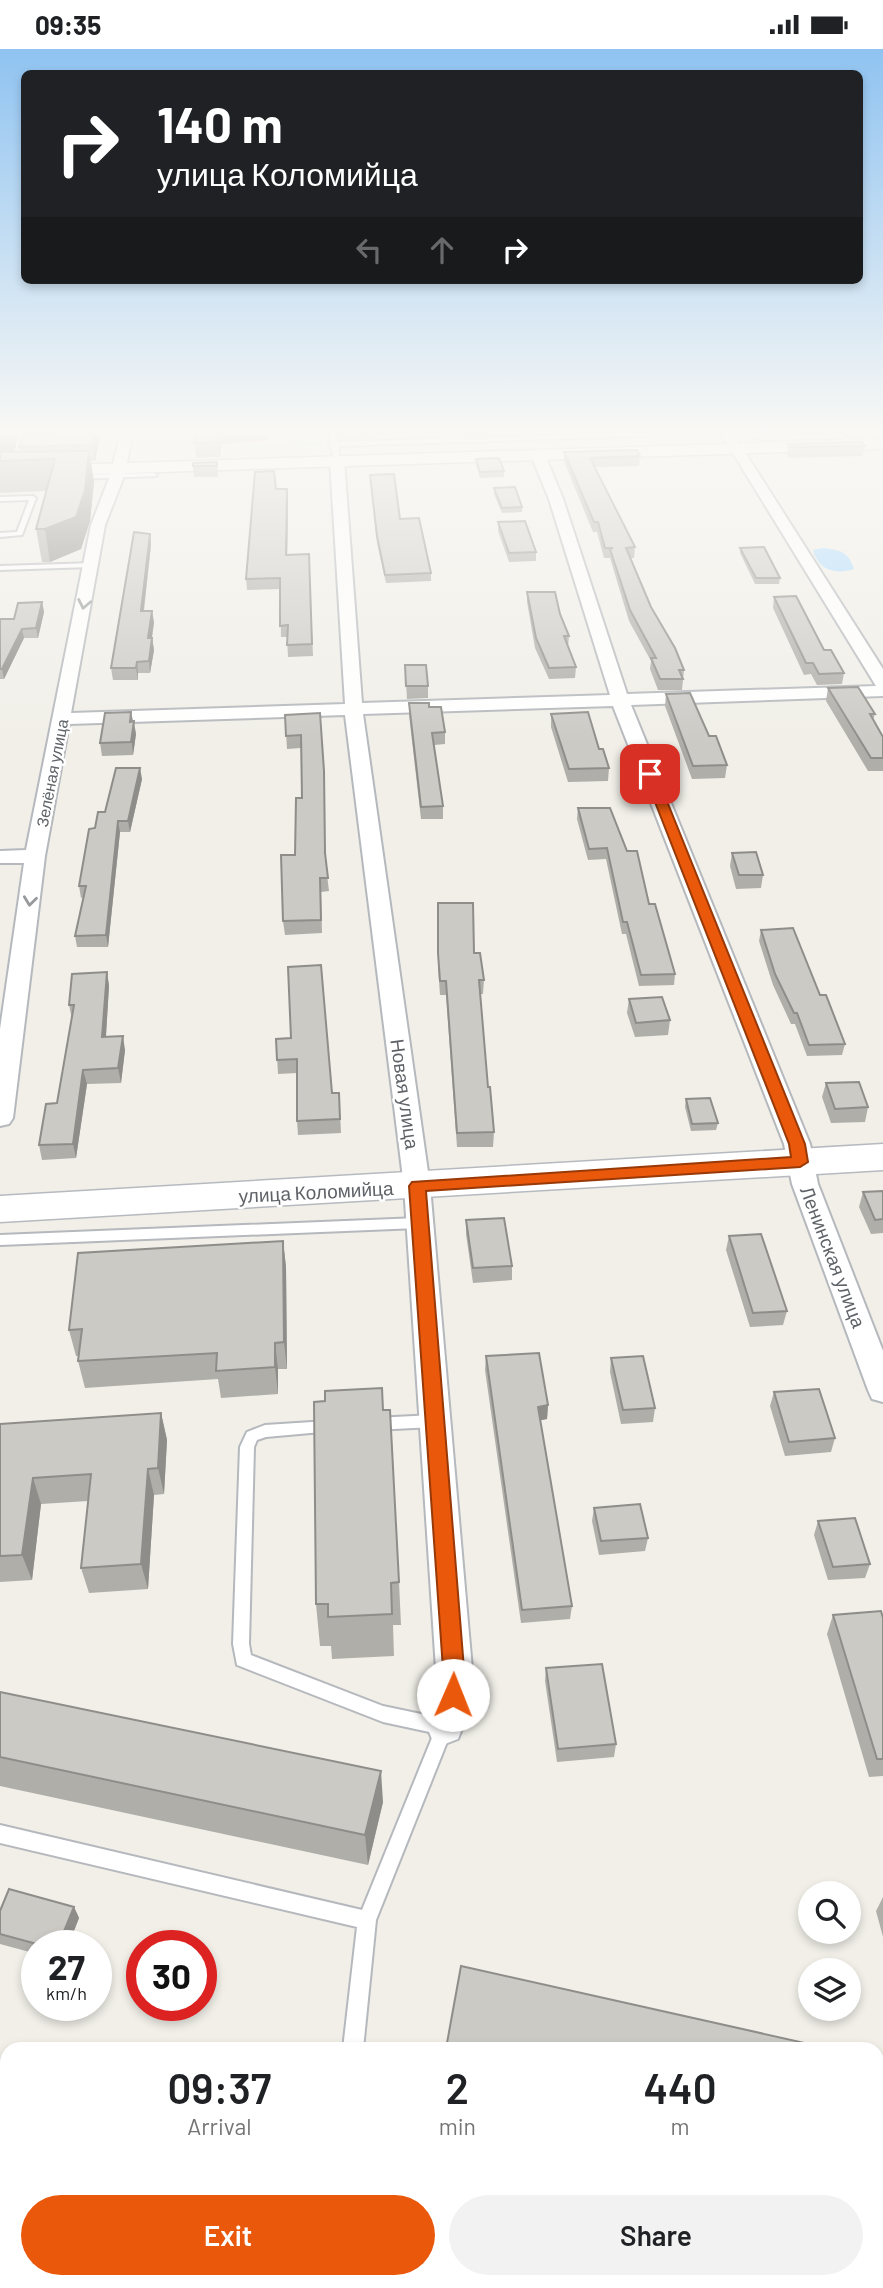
<!DOCTYPE html>
<meta charset="utf-8">
<style>
:root{--surface:#fff;--page:#f2f2f2;--text:#202124;--muted:#757577;--accent:#ea580c}
body{margin:0;font-family:Barlow,sans-serif;background:var(--page);color:var(--text);height:100vh;display:flex;flex-direction:column;font-size:26px;white-space:nowrap}
*{box-sizing:border-box;margin:0}
p{font-size:23px;color:var(--muted)}
.icon{flex:none;width:38px;height:38px;fill:none;stroke:currentColor;stroke-width:2;stroke-linecap:round;stroke-linejoin:round}
.map{position:relative;flex:1;overflow:hidden}
.details{position:absolute;left:0px;top:1993px;width:884px;height:247px;display:flex;flex-direction:column;background:var(--surface);border-radius:21px 21px 0 0;box-shadow:0 4px 10px #0003}
.details>*{flex:none}
.guide{position:absolute;left:21px;top:21px;width:842px;height:214px;border-radius:10px;box-shadow:0 4px 10px #0003;background:#202124;color:#fff;overflow:hidden}
.buttons{position:absolute;left:798px;top:1832px;display:grid;gap:14px}
.buttons a{display:grid;place-items:center;width:63px;height:63px;border-radius:50%;background:var(--surface);box-shadow:0 4px 10px #0003;font-size:35px}
.speed{position:absolute;left:21px;top:1881px;display:flex;gap:14px;font-size:35px;font-weight:700;text-align:center}
.speed>*{display:grid;place-content:center;width:91px;height:91px;border-radius:50%;background:var(--surface);box-shadow:0 4px 10px #0003;line-height:1}
.speed small{font-size:18px;font-weight:400}
.speed .limit{border:10px solid #d22;background:#fff;color:#111}
.pin{position:absolute;display:grid;place-items:center;width:60px;height:60px;color:#fff;margin:-30px;border-radius:14px;box-shadow:0 4px 10px #0006}
.me{position:absolute;width:77px;margin:-38px;rotate:1deg;stroke-linejoin:round;filter:drop-shadow(0 0 5px #0008)}
.turn{display:flex;align-items:center;gap:24px;height:147px;padding:0 21px;font-size:32px}
.turn .icon{width:91px;height:91px;stroke-width:2.5}
.turn b{display:block;font-size:49px;line-height:60px}
.lanes{display:flex;align-items:center;height:66px;padding:0 21px;background:#0003;justify-content:center;gap:35px;direction:ltr}
.lanes .off{opacity:.35}
.eta{display:flex;justify-content:space-evenly;align-items:center;height:119px;text-align:center}
.eta b{font-size:42px;font-weight:600;line-height:49px}
.cta{display:flex;gap:14px;margin-top:auto;padding:14px 21px}
.cta a{flex:1;height:80px;border-radius:42px;background:var(--accent);color:#fff;font-size:28px;font-weight:600;line-height:80px;text-align:center}
.cta a+a{background:var(--page);color:var(--text)}
.status{display:flex;justify-content:space-between;align-items:center;height:49px;padding:0 35px;background:var(--surface);direction:ltr}
.status svg{height:19px;fill:currentColor}
.map>svg:first-child{display:block}
</style>
<div class="status"><b>09:35</b><svg viewBox="0 0 49 12"><path d="M0 12V9h3v3zM5 12V6h3v6zM10 12V3h3v9zM15 12V0h3v12zM26 1h20v11H26zM47 4h2v5h-2z"/></svg></div>
<div class="map">
<svg width="883" height="2239" viewBox="0 0 883 2239">
<rect width="100%" height="100%" fill="#f1efe8"/>
<path fill="#c5e8c5" d="M298 383H311L312 389H323L324 397 245 399V396L298 395Z"/>
<path fill="#aadaff" d="M823 499C840 501 848 502 854 520 835 526 818 521 813 501Z"/>
<g fill="none" stroke-linecap="round" stroke-linejoin="round">
<g stroke="#b5b8bc" stroke-width="4">
<path id="service" d="M329 383H335L337 393 645 383 648 385 645 387 338 397 340 411 337 413 334 411 331 397 329 395 331 393Z
M684 383H690L691 384 688 386Z
M749 383H755L759 386 764 387 836 385 847 388 854 396 849 397 843 390 836 389 764 391 755 389Z
M857 383H863L873 394V396H869Z
M154 424 157 426 156 427 77 430 74 428 77 426Z
M33 447 36 449 22 486 0 488V484L17 483 29 451 0 452V448Z
M94 514 95 516 91 518 0 521V517Z
M418 1169 422 1171 424 1174 422 1177 418 1179 0 1196V1186Z
M434 1366 439 1368 441 1372 439 1376 434 1378 374 1381 369 1379 367 1375 369 1371 374 1369Z
M328 1372 333 1374 335 1378 333 1382 266 1388 257 1391 254 1398 249 1595 251 1606 383 1657 445 1670 451 1672 453 1678 376 1871 363 2000H343L357 1878 0 1794V1776L362 1861 434 1684 383 1673 237 1616 233 1595 240 1398 247 1383 265 1376Z
M877 2166 883 2167V2189L877 2187Z
M279 2233H301L299 2239H277Z
M698 2233H720V2239H698Z"/>
</g>
<g stroke="#b5b8bc" stroke-width="4">
<path id="minor" d="M121 383H133L124 427 105 476 71 664 345 655 330 411 337 407 344 411 362 654 610 646 549 450 531 406 538 402 545 406 563 450 627 645 876 637 720 383H732L883 620V647L631 656 810 1095 818 1135 883 1302V1353L872 1350 868 1341 792 1135 784 1095 613 657 363 665 430 1137 472 1620C471 1645 468 1667 458 1690L445 1695 432 1690 427 1678 435 1646 436 1620 404 1137 345 666 69 675 45 807 13 1069 9 1075 0 1077V980L24 814H0V802L26 801 91 476 110 427Z"/>
</g>
<g stroke="#b5b8bc" stroke-width="3">
<path id="tertiary" d="M883 390V400L0 428V418Z"/>
</g>
<g stroke="#b6babf" stroke-width="3">
<path id="secondary" d="M883 1095V1121L0 1173V1147Z"/>
</g>
<use href="#service" fill="#fff" fill-rule="evenodd"/>
<use href="#minor" fill="#fff" fill-rule="evenodd"/>
<use href="#tertiary" fill="#fff" fill-rule="evenodd"/>
<use href="#secondary" fill="#fff" fill-rule="evenodd"/>
</g>
<path fill="#afaea9" d="M0 383 17 390 14 403H20L19 398 101 383 95 412H91L94 433 90 472 81 500 50 513H42L36 480 46 442 0 444Z
M195 383H268V391L221 395 220 408 196 409 194 394Z
M343 383H489V385L466 386 465 383 371 386V389L345 390Z
M770 383H844V385L771 384Z
M788 395 865 397 863 407 789 409 787 406Z
M564 403 640 407 639 417 595 418 635 498 634 509H631L651 558 684 621 682 641H658L650 620 651 612 629 572 610 509H604L597 483H593L564 413Z
M476 410 504 422V428L480 429 476 416Z
M217 413 218 428H194L193 417Z
M370 426 400 470 431 524V532L386 534 377 494Z
M494 439 522 458V463L502 464 494 445Z
M276 440 288 450 287 506 309 505 313 607 288 608 287 588H281L280 540 247 541 246 530Z
M498 473 536 503V512L509 513 498 482Z
M150 485 151 496 144 562 154 573 152 589 154 601 150 624H138V631H113L111 619Z
M740 499 780 529 779 535H755L740 504Z
M527 543 560 565 569 587 568 598 576 618 575 629 549 630 535 599 527 553Z
M774 548 844 624 842 635 817 636 811 625 804 626 773 559Z
M42 553 44 563 38 589H24L4 630H0V570H14Z
M405 616 428 637V649L407 650Z
M828 639 875 665 873 671 883 688V722H868L826 652Z
M666 645 709 687 727 716 725 729 692 730 665 657Z
M409 654 429 658 445 683V695L434 696 443 757V770H421L409 666Z
M320 664 325 735V810L329 842 321 843 322 884 285 886 283 872 295 806 302 749 301 699 287 700 285 666Z
M551 665 599 700 609 719 608 732 568 733 551 678Z
M133 672H134L136 685 133 706 102 707 100 694Z
M142 730 130 783H120L108 898H77L75 887 84 848 81 849 79 837 105 763Z
M578 759 627 802 649 855 675 925 674 936 639 937 626 885H622L606 810 588 811 577 770Z
M732 804 763 826 761 839 736 840 730 817Z
M438 854 474 904 484 931 483 945H480L488 1038 494 1083 493 1098H457L446 946H440L438 918Z
M761 881 820 946 845 995 842 1006 807 1007 795 975H791L773 936 759 892Z
M107 923 109 937 106 987 125 1001 121 1034 87 1035 76 1109 42 1111 39 1096 57 1054 72 970 69 956Z
M629 950 670 971 668 986 635 988 627 964Z
M276 990 332 1044H339L341 1084 298 1086 297 1072V1024L278 1025Z
M826 1034 868 1058 865 1073 831 1074 822 1048Z
M686 1050 718 1074 716 1081 691 1082 685 1058Z
M883 1142V1184L871 1185 859 1158 863 1143Z
M466 1171 512 1217V1231L473 1234 466 1185Z
M729 1187 787 1262 783 1276 750 1278 726 1201Z
M283 1192 286 1218 287 1320H278V1345L221 1349 218 1330 85 1339 78 1312V1307H76L69 1281Z
M486 1307 548 1356 547 1370 540 1371 572 1557 570 1570 521 1574 485 1321Z
M611 1309 655 1359 653 1373 621 1375 610 1323Z
M774 1343 835 1389 831 1403 785 1407 770 1357Z
M383 1361 399 1533 401 1576H393L394 1607 332 1610 331 1597H320L316 1555Z
M161 1364 167 1391 164 1445 154 1446 148 1540 89 1544 81 1519 88 1452 41 1455 32 1531 0 1533V1375Z
M594 1459 648 1489 645 1502 599 1506 592 1472Z
M818 1472 870 1515 865 1529 828 1531 814 1486Z
M833 1566 883 1569V1727L869 1728 827 1585Z
M546 1619 616 1695 614 1708 557 1713 545 1632Z
M0 1643 383 1753 368 1816 0 1737Z
M883 1848V1888L876 1862Z
M74 1858 79 1869 68 1897H37V1905L0 1895V1862Z
M447 1994 827 2000H447Z
M814 2233H877L883 2239H814Z"/>
<path fill="#8f8d8a" d="M7 383H16L17 390 13 412H0V385Z
M95 383H101L95 412 92 396Z
M219 383H268V391L221 395 220 408 218 393Z
M89 402 94 433 90 472 81 500 50 513 45 480Z
M287 440 288 450 287 517 286 506Z
M150 485 151 496 142 574 141 562Z
M42 553 44 563 38 589 36 579Z
M152 562 154 573 150 601 148 589Z
M22 580 24 589 4 630 2 620Z
M152 589 154 601 150 624 149 612Z
M137 613 138 624V631L136 619Z
M131 663 136 685 133 706 130 673Z
M140 719 142 730 130 783 128 772Z
M324 722 325 735V818V804Z
M118 772 120 783 108 898 106 886Z
M107 923 109 937 105 1002 102 988Z
M123 987 125 1001 121 1034 118 1019Z
M83 1021 87 1035 76 1109 73 1095Z
M283 1192 286 1218 287 1320 284 1293Z
M275 1294 278 1320V1345L275 1318Z
M548 1356 547 1370 537 1372 538 1358Z
M161 1364 167 1391 164 1445 158 1419Z
M148 1420 154 1446 148 1540 141 1515Z
M33 1429 41 1455 32 1531 22 1506Z
M381 1722 383 1753 368 1816 365 1786Z
M74 1858 79 1869 68 1897H58Z
M198 2233H216L215 2239H197Z"/>
<path fill="#cccac5" stroke="#8f8d8a" stroke-width="2" d="M63 383H95L92 396 19 398 24 385Z
M195 383H219L218 393 194 394Z
M862 393 865 397 791 398 788 395Z
M637 401 640 407 590 409 635 498 626 499 651 558 675 599 684 621H679L683 630H660L651 609H656L630 561 610 500 613 499H605L598 473H594L564 403Z
M89 402 85 441 76 468 45 480H36L55 410 0 412V403Z
M499 409 504 422 480 423 476 410Z
M217 413V417H193V414Z
M274 422 276 440H287L286 506 309 505 312 595 287 596 288 576 280 577V529L246 530 255 423Z
M394 425 400 470 419 469 431 524 385 526 377 487 370 426Z
M515 438 522 458 502 459 494 439Z
M525 472 536 503 509 504 498 473Z
M134 483 150 485 141 562H152L148 589H152L149 612 137 613 136 619H111Z
M764 498 780 529H756L740 499Z
M527 543H555L560 565 569 587H564L576 618 549 619 536 589Z
M796 547 824 601H831L844 624 819 625 813 614H806L774 548Z
M42 553 36 579 22 580 2 620H0V570H14L18 554Z
M405 616H426L428 637H406Z
M858 638 875 665H870L883 688V709H871L828 639Z
M690 644 709 687H716L727 716 693 717 666 645Z
M409 654H429V658H441L445 683 432 684 443 757 421 758Z
M131 663 130 673 134 672 131 693 100 694 105 664Z
M588 663 599 700H603L609 719 569 720 551 665Z
M320 664 324 722 325 804 328 829H320L321 871 283 872 281 806H295L296 749H302L301 686 286 687 285 666Z
M116 719H140L128 772H118L106 886 75 887 86 837H79L89 780 95 779 98 763H105Z
M578 759H610L627 802H637L649 855H655L675 925 641 926 627 873H623L607 799 589 800Z
M756 803 763 826H739L732 804Z
M438 854H473L474 904H480L484 931H479L488 1038H490L494 1083 457 1084 446 932H440L438 904Z
M793 879 820 946H826L845 995 809 996 797 964H794L775 925 761 881Z
M321 916 332 1044H339L340 1070 297 1072V1010L277 1011 276 990 291 989 288 918Z
M107 923 102 988 123 987 118 1019 83 1021 73 1095 39 1096 46 1055 57 1054 74 956H69L72 925Z
M662 948 670 971 636 974 629 950Z
M859 1033 868 1058 835 1060 826 1034Z
M710 1049 718 1074 692 1075 686 1050Z
M883 1142V1170L875 1171 863 1143Z
M504 1169 512 1217 473 1219 466 1171Z
M761 1185 787 1262 753 1264 729 1187Z
M283 1192 284 1293 275 1294V1318L216 1322 217 1304 78 1312 82 1280 69 1281 78 1204Z
M539 1304 548 1356 538 1358 572 1557 522 1561 486 1307Z
M643 1307 655 1359 623 1361 611 1309Z
M382 1339 383 1361H390L399 1533 391 1534 392 1565 328 1568V1555H316L314 1353 325 1352V1342Z
M819 1340 835 1389 789 1393 774 1343Z
M161 1364 158 1419 148 1420 141 1515 81 1519 91 1425 33 1429 22 1506 0 1507V1375Z
M640 1455 648 1489 601 1492 594 1459Z
M855 1469 870 1515 833 1518 818 1472Z
M881 1562 883 1569V1710H877L833 1566Z
M602 1615 616 1695 558 1700 546 1619Z
M0 1643 381 1722 365 1786 0 1708Z
M9 1840 74 1858 58 1897H44L0 1885V1862Z
M461 1917 827 1999V2000H476L447 1994Z
M877 2212 883 2213V2239H833V2233H877Z
M111 2233H198L197 2239H110Z"/>
<defs><path id="oneway-chevron" d="M-2-3.5L2.5 0L-2 3.5" fill="none" stroke-width="1.6" stroke-linecap="round" stroke-linejoin="round" transform="scale(1.75)"/></defs>
<g stroke="#979a9d">
<use href="#oneway-chevron" transform="translate(84 555) rotate(101)"/>
<use href="#oneway-chevron" transform="translate(30 852) rotate(97)"/>
</g>
<linearGradient id="sky" x2="0" y2="1"><stop stop-color="#8fc3f1"/><stop offset="0.55" stop-color="#f9f8f5"/><stop offset="1" stop-color="#f9f8f5" stop-opacity="0"/></linearGradient>
<rect width="883" height="696" fill="url(#sky)"/>
<path fill="#ea580c" stroke="#983908" stroke-width="2" d="M650 722 656 725 805 1095 808 1113 800 1118 426 1142 464 1620V1646L460 1653 453 1656 445 1653 442 1646 443 1620 409 1137 412 1133 791 1108 789 1095 644 725Z"/>
<g text-anchor="middle" stroke-width="5" stroke-linejoin="round" paint-order="stroke">
<g font-size="16" fill="#5f6368" stroke="#fff">
<text transform="translate(52 724) rotate(-79)" y="6">Зелёная улица</text>
</g>
<g font-size="19" fill="#5f6368" stroke="#fff">
<text transform="translate(405 1045) rotate(82)" y="7">Новая улица</text>
<text transform="translate(316 1143) rotate(-3)" y="7">улица Коломийца</text>
<text transform="translate(833 1208) rotate(69)" y="7">Ленинская улица</text>
</g>
</g>
</svg>
<div class="buttons">
<a><svg class="icon" aria-label="search" viewBox="0 0 24 24"><circle cx="10" cy="10" r="6"/><path d="M15 15l6 6"/></svg></a>
<a><svg class="icon" aria-label="layers" viewBox="0 0 24 24"><path d="M12 4l9 5-9 5-9-5zM3 14l9 5 9-5"/></svg></a>
</div>
<div class="speed"><div>27<small>km/h</small></div><div class="limit">30</div></div>
<div class="pin" style="left:650px;top:725px;background:#d93025"><svg class="icon" aria-label="arrive" viewBox="0 0 24 24"><path d="M6 21V4h12l-3 4 3 4H6"/></svg></div>
<svg class="me" style="left:453px;top:1646px" viewBox="-20 -20 40 40"><circle r="19" fill="#fff"/><path d="M0-13L10 11 0 6-10 11z" fill="#ea580c"/></svg>
<div class="guide">
<div class="turn"><svg class="icon" aria-label="right" viewBox="0 0 24 24"><path d="M7 20v-9h11M14 6l5 5-5 5"/></svg><div><b>140 m</b>улица Коломийца</div></div>
<div class="lanes"><svg class="icon off" aria-label="left" viewBox="0 0 24 24"><path d="M17 20v-9H6M10 6l-5 5 5 5"/></svg><svg class="icon off" aria-label="ahead" viewBox="0 0 24 24"><path d="M12 20V5M6 11l6-6 6 6"/></svg><svg class="icon" aria-label="right" viewBox="0 0 24 24"><path d="M7 20v-9h11M14 6l5 5-5 5"/></svg></div>
</div>
<section class="details">
<div class="eta">
<div><b>09:37</b><p>Arrival</p></div>
<div><b>2</b><p>min</p></div>
<div><b>440</b><p>m</p></div>
</div>
<div class="cta"><a>Exit</a><a>Share</a></div>
</section>
</div>
